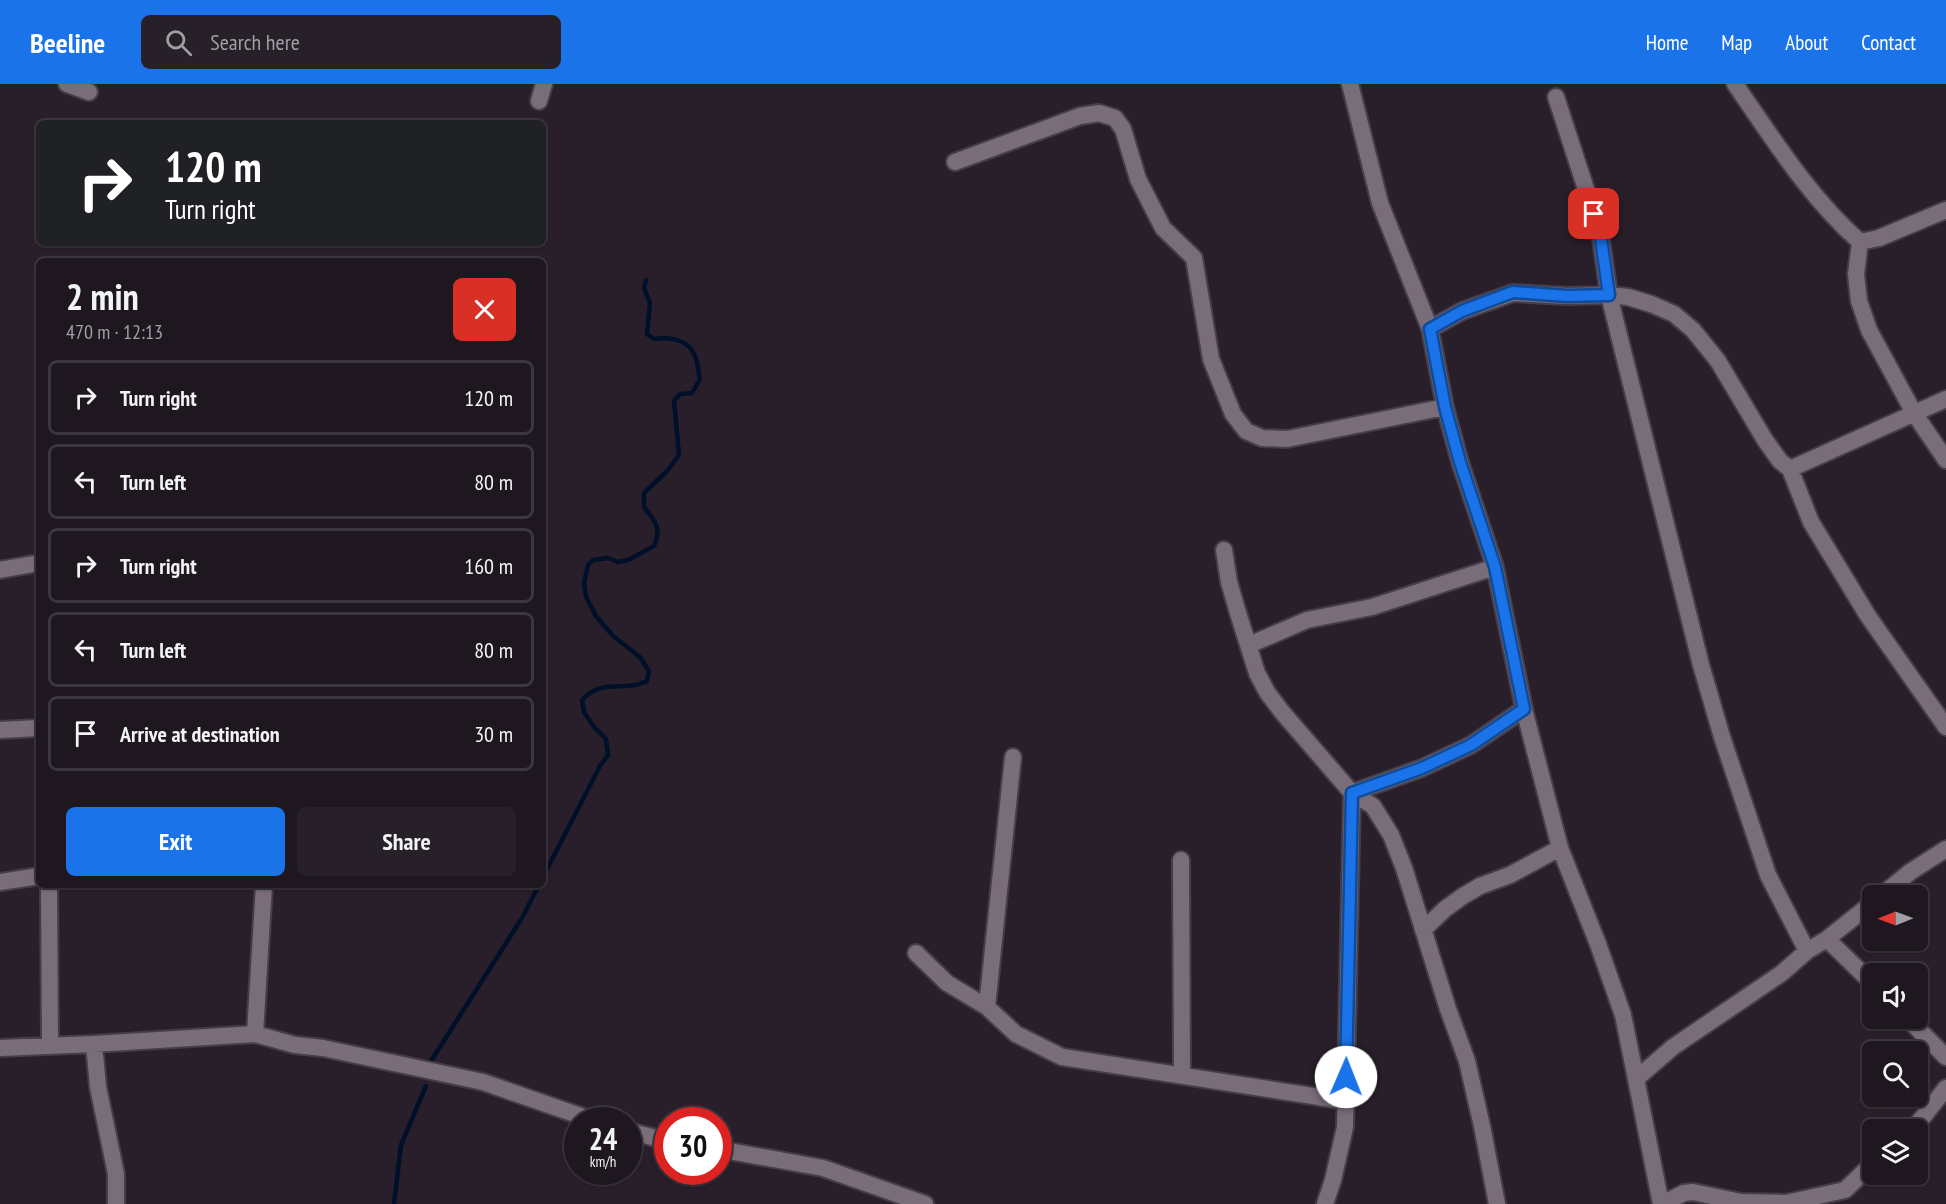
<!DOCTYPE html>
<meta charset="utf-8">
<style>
:root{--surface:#1f1720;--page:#272029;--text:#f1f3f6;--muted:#a19fa5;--line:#3c363e;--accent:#1a73e8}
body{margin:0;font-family:"PT Sans Narrow",sans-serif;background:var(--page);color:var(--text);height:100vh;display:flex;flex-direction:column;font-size:22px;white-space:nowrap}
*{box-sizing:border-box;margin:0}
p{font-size:20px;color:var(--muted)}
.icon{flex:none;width:33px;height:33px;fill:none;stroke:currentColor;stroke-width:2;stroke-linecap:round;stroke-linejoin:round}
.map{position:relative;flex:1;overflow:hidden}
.details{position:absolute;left:36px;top:174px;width:510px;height:630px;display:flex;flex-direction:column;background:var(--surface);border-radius:9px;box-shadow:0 2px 4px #0004,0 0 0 2px var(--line)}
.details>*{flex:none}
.banner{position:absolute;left:36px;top:36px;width:510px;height:126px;border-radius:9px;box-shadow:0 2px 4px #0004,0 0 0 2px var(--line);background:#202124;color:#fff;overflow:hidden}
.needle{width:39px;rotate:269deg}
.controls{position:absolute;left:1862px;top:801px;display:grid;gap:12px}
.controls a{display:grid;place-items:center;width:66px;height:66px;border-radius:9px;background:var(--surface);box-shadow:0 2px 4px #0004,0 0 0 2px var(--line);font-size:30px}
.speed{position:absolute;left:564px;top:1023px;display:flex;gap:12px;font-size:30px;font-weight:700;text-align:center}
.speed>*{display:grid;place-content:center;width:78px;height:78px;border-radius:50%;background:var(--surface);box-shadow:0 2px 4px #0004,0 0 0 2px var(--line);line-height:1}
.speed small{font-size:15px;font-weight:400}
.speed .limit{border:9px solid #d22;background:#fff;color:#111}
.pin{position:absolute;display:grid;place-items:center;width:51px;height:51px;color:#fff;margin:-26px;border-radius:12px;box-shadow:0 3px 9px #0006}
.me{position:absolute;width:66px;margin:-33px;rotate:1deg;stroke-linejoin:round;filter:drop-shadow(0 0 4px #0008)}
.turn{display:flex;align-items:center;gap:21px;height:126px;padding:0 30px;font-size:27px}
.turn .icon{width:78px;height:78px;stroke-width:2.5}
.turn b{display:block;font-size:42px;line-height:51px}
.round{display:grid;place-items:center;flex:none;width:63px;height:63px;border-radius:9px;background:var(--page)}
.head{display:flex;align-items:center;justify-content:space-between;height:102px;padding:0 30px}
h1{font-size:36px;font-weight:700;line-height:45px}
.action{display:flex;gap:12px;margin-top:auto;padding:12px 30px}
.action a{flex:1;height:69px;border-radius:9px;background:var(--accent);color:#fff;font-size:24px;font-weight:700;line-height:69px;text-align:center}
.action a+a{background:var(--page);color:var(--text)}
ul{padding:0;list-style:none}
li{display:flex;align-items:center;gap:18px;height:75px;margin:0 12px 9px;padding:0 18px;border:3px solid var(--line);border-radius:9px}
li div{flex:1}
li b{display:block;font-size:22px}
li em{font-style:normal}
header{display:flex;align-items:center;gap:36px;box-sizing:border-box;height:84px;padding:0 30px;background:var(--accent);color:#fff}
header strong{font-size:28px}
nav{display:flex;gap:33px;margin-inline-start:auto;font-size:21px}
.search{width:420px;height:54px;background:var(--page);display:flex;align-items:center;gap:15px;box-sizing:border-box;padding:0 21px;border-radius:9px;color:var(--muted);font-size:22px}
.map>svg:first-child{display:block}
</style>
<header>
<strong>Beeline</strong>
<div class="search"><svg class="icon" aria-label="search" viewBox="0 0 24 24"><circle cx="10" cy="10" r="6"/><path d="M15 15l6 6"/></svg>Search here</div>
<nav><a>Home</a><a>Map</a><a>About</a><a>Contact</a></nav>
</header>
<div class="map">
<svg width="1946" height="1120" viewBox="0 0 1946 1120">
<rect width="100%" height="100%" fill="#291f2a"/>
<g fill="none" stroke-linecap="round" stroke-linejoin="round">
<path stroke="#001028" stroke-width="4.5" d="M543 793 600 682 608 671 606 655 594 643 584 628 582 616C604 593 622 609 647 597L649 587 640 573 613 552 596 532 586 513 584 499 588 481 593 476 608 474 618 478 628 476 654 462C662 444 655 437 644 423V409L667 387 679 371 674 317 680 310 692 309 700 295C698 287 698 276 694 270 686 254 669 253 654 255L647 250 650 219 644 204 646 196
M431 977 522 834 539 801
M394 1120 401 1061 426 1002"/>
<g stroke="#463d47" stroke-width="20">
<path id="street" d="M67 0 89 8
M1350 0 1380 119 1430 245 1445 323 1460 378 1495 483 1524 625 1560 764 1598 860 1623 931 1636 995
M1735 0C1773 55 1810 114 1860 158L1879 154 1946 126
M1556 13 1600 148 1609 211 1701 581 1722 653 1768 791 1807 867
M539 17 544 0
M955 78 1080 32 1099 29 1115 34 1123 45 1138 95 1163 144 1194 174 1211 275 1233 330 1246 347 1262 354 1287 355 1445 323
M1860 158 1856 190 1859 217 1869 246 1914 329 1946 376
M1430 245 1462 227 1513 209 1567 212 1609 211 1628 213 1651 220 1674 230 1693 246 1718 277 1765 356 1780 377 1790 385 1811 438 1868 532 1946 643
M1790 385 1946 315
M1224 466 1229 498 1238 529 1257 589 1267 608 1282 628 1352 709 1373 722 1391 751 1404 784 1448 925 1467 977 1482 1042 1497 1120
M0 486 39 479
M1249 561 1307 536 1372 523 1495 483
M0 646 39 644
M1181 776 1182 991
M0 798 39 792
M49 801 50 961
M1881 812 1910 788 1946 765
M1423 846 1445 825 1463 812 1480 802 1510 791 1560 764
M1827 855 1872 899
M916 869 947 899 987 923 1016 950 1062 973 1345 1017
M987 923 1013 673
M1907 934 1946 973
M255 950 264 801
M94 960 98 1003 116 1090V1120
M0 964 94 960 255 950 295 961 323 964 483 998 592 1036
M1911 1046 1919 1038 1946 1004
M628 1047 668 1057
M718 1065 823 1084 925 1120
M1325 1120 1333 1096 1345 1043 1352 709 1422 684 1471 661 1524 625
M1661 1120 1636 995 1673 963 1782 889 1807 867 1827 855 1872 819
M1662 1120 1684 1109 1693 1108 1741 1118 1786 1119 1845 1106 1872 1080"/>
</g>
<use href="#street" stroke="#796d7a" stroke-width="16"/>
</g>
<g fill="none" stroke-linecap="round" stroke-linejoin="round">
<g stroke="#114b97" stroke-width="15">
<path id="route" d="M1346 993 1352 709 1422 684 1471 661 1524 625 1495 483 1460 378 1445 323 1430 245 1462 227 1513 208 1567 212 1609 211 1600 148 1594 130"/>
</g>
<use href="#route" stroke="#1a73e8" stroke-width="10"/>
</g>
</svg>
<div class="controls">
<a><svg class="needle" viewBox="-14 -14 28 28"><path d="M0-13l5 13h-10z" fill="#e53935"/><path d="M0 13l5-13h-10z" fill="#a19fa5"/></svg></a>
<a><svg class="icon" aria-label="sound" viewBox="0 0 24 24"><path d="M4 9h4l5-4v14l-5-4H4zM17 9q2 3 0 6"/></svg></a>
<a><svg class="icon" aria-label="search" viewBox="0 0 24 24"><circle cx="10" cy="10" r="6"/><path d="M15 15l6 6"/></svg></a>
<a><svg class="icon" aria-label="layers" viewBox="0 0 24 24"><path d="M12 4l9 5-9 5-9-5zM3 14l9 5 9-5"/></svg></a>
</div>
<div class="speed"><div>24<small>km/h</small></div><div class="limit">30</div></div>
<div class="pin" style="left:1594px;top:130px;background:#d93025"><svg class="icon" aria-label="arrive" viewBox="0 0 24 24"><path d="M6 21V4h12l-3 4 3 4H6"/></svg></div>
<svg class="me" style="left:1346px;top:993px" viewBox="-20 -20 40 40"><circle r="19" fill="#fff"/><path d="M0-13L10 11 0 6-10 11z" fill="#1a73e8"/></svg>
<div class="banner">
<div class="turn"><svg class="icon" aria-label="right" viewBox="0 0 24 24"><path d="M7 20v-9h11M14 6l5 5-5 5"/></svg><div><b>120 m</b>Turn right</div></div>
</div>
<section class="details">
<div class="head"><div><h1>2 min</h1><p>470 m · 12:13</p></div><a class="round" style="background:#d93025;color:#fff"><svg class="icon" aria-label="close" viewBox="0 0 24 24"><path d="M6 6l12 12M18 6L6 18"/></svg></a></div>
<ul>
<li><svg class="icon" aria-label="right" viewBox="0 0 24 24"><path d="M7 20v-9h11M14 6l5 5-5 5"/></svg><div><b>Turn right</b></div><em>120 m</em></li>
<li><svg class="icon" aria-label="left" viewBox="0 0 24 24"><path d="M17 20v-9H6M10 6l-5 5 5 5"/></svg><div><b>Turn left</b></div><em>80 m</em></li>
<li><svg class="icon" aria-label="right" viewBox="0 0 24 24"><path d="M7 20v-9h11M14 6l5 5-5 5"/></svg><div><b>Turn right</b></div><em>160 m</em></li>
<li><svg class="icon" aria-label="left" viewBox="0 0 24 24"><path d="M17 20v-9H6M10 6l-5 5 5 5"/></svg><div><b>Turn left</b></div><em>80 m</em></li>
<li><svg class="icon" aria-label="arrive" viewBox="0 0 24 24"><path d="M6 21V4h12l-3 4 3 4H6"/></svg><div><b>Arrive at destination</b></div><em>30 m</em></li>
</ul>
<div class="action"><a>Exit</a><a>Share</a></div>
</section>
</div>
